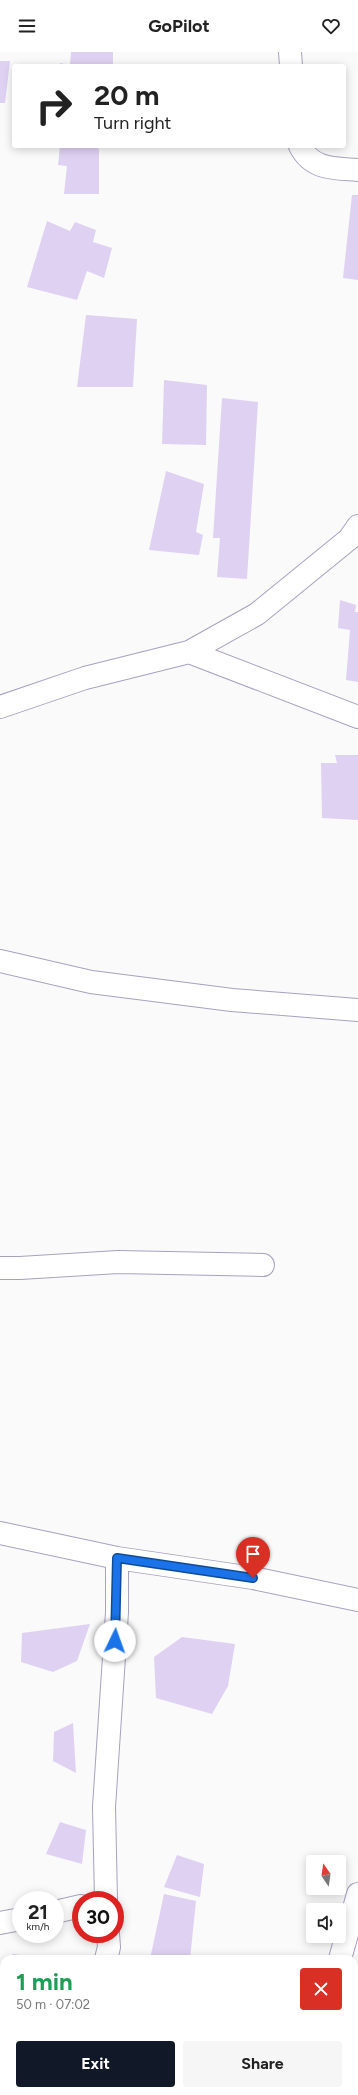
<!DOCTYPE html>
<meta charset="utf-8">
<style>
:root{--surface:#fff;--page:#f6f6f6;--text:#222;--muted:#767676;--accent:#111827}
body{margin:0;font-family:Figtree,sans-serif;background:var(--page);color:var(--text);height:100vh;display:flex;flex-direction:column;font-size:15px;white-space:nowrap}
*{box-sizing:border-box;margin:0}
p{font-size:13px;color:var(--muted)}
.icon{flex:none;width:22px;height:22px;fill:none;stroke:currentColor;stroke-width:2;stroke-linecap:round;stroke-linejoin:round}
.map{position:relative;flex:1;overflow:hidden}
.drawer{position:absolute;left:0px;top:1903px;width:358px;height:140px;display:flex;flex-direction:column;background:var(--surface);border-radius:12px 12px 0 0;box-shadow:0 2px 10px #0003}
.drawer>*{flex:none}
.hud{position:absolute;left:12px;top:12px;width:334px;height:84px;border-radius:4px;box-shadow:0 2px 10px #0003;background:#fff;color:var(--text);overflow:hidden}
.needle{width:26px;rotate:347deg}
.controls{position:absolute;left:306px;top:1803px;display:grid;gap:8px}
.controls a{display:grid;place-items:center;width:40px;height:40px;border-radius:4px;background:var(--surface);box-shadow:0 2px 10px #0003;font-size:20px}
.speed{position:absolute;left:12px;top:1839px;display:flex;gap:8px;font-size:20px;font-weight:700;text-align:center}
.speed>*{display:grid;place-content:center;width:52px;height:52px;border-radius:50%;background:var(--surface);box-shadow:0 2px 10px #0003;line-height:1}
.speed small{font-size:10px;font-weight:400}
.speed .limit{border:6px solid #d22;background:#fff;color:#111}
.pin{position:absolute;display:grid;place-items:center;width:34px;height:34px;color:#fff;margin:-41px -17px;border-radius:50% 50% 50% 0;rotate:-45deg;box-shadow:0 0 4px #0007}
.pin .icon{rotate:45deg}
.me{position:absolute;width:44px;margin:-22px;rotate:3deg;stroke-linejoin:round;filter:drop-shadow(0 0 3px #0008)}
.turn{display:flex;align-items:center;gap:14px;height:84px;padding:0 16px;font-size:18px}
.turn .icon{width:52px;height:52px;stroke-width:2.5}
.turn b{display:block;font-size:28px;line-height:34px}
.round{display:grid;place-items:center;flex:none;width:42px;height:42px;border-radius:4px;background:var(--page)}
.overview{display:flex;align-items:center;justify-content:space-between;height:68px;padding:0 16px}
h1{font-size:24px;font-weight:700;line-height:30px;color:#1e9e55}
.cta{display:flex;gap:8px;margin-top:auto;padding:8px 16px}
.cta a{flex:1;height:46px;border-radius:4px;background:var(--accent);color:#fff;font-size:16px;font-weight:700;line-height:46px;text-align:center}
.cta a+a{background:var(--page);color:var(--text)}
header{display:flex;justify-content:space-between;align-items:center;height:52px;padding:0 16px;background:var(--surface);font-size:18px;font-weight:700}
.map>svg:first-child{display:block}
</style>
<header><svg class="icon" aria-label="menu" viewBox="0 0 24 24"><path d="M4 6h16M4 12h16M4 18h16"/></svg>GoPilot<svg class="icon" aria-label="heart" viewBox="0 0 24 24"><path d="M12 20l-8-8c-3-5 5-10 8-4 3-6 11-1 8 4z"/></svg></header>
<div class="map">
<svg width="358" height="2043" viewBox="0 0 358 2043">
<rect width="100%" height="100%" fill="#fafafa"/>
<path fill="#dfd1f2" d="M71 0H113V14H60V11L70 13Z
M0 9H10L5 51H0Z
M60 94H95L99 97V142H64L67 114 58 113Z
M352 143H358V228L343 226Z
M47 169 70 179 75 170 96 178 93 190 112 196 104 226 87 219 77 248 27 235Z
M86 263 137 267 133 335H77Z
M164 328 207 333 206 393 162 392Z
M222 346 258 350 247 527 217 525 220 486H213Z
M166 419 204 432 196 480 203 483 199 503 149 498Z
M340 548 356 553 355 560H358V630L346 628 350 578 338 576Z
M335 703H358V768L322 766 321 711H337Z
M90 1572 77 1609 53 1620 21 1610 22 1581Z
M182 1585 235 1592 228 1634 212 1662 156 1646 154 1605Z
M73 1671 76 1721 53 1709 54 1680Z
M60 1770 86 1778 82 1812 46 1802Z
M177 1803 204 1812 200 1845 164 1835Z
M164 1842 196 1849 190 1907H150Z
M13 1902 42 1906V1907H7Z
M4 1909V1968L0 1967V1912Z
M0 2003H4V2035H0Z
M130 2039 153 2042V2043H125Z"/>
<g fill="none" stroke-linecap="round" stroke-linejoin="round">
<g stroke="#a9a0c1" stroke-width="24">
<path id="minor" d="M290 0 291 14
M300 94C312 118 334 116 358 118
M189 600 358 665
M0 655 85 626 189 600 257 562 349 487 358 474
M0 909 91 930 232 948 358 958
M0 1216H20L118 1210 263 1213
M0 1481 117 1506 253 1526 358 1548
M106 1848 104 1755 117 1560V1506
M55 1860 81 1854
M0 1871 21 1867
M106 1907 109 1895 108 1882
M340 1907 358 1842
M77 2043 78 2039
M301 2043 302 2039"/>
</g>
<use href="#minor" stroke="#fff" stroke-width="22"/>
</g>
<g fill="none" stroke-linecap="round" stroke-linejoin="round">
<g stroke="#114b97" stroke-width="10">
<path id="route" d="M115 1589 117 1506 253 1526"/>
</g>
<use href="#route" stroke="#1a73e8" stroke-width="7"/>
</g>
</svg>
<div class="controls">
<a><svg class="needle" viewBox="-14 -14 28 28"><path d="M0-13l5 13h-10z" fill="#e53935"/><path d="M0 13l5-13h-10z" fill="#767676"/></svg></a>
<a><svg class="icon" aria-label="sound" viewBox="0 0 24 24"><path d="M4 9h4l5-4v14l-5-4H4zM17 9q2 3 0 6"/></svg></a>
</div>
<div class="speed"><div>21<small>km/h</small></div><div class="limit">30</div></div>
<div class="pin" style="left:253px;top:1526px;background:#d93025"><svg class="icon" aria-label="arrive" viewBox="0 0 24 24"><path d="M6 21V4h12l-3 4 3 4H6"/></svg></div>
<svg class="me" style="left:115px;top:1589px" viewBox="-20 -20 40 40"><circle r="19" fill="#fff"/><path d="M0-13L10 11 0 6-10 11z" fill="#1a73e8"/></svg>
<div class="hud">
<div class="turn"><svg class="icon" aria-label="right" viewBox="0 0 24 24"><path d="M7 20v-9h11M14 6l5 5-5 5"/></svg><div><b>20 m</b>Turn right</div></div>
</div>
<section class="drawer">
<div class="overview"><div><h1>1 min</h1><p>50 m · 07:02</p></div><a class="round" style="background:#d93025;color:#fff"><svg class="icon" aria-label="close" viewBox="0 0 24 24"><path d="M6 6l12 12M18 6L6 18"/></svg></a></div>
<div class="cta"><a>Exit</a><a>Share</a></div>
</section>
</div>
